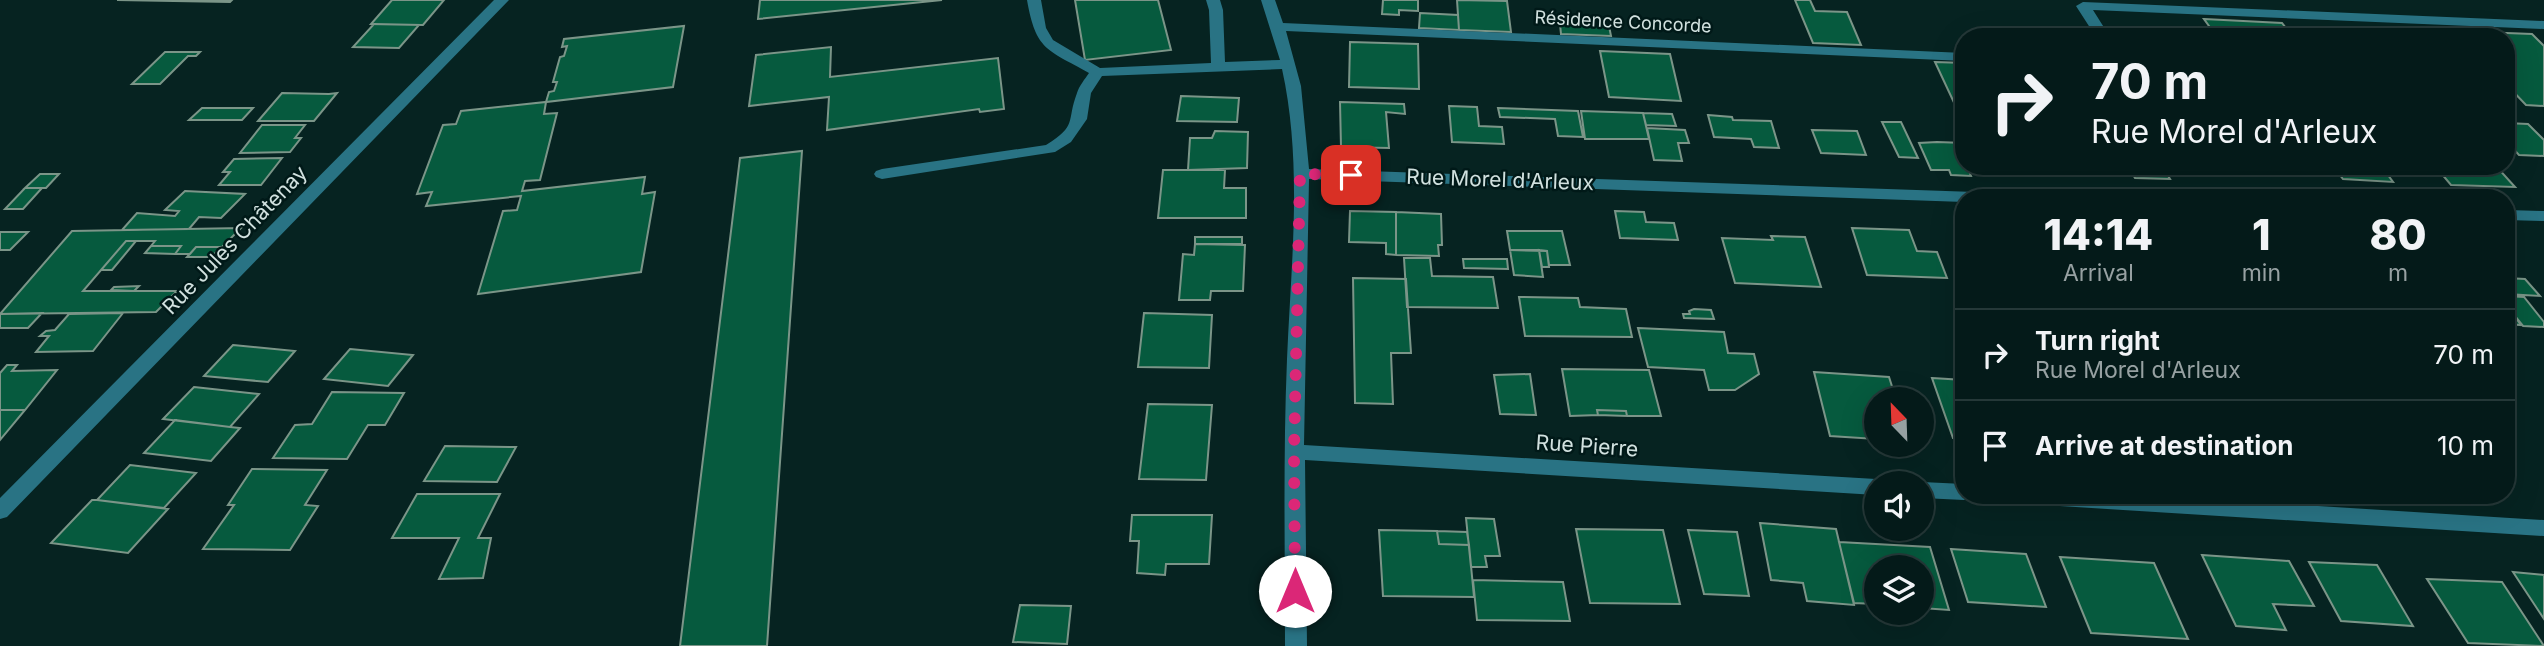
<!DOCTYPE html>
<meta charset="utf-8">
<style>
:root{--surface:#041a19;--page:#122726;--text:#f1f3f6;--muted:#97a1a2;--line:#253838}
body{margin:0;font-family:Inter,sans-serif;background:var(--page);color:var(--text);height:100vh;display:flex;flex-direction:column;font-size:26px;white-space:nowrap}
*{box-sizing:border-box;margin:0}
p{font-size:23px;color:var(--muted)}
.icon{flex:none;width:38px;height:38px;fill:none;stroke:currentColor;stroke-width:2;stroke-linecap:round;stroke-linejoin:round}
.map{position:relative;flex:1;overflow:hidden}
.details{position:absolute;left:1955px;top:189px;width:560px;height:315px;display:flex;flex-direction:column;background:var(--surface);border-radius:28px;box-shadow:0 7px 28px #0002,0 0 0 2px var(--line)}
.details>*{flex:none}
.banner{position:absolute;left:1955px;top:28px;width:560px;height:147px;border-radius:28px;box-shadow:0 7px 28px #0002,0 0 0 2px var(--line);background:#041a19;color:var(--text);overflow:hidden}
.needle{width:46px;rotate:337deg}
.buttons{position:absolute;left:1864px;top:387px;display:grid;gap:14px}
.buttons a{display:grid;place-items:center;width:70px;height:70px;border-radius:50%;background:var(--surface);box-shadow:0 7px 28px #0002,0 0 0 2px var(--line);font-size:35px}
.pin{position:absolute;display:grid;place-items:center;width:60px;height:60px;color:#fff;margin:-30px;border-radius:14px;box-shadow:0 4px 10px #0006}
.me{position:absolute;width:77px;margin:-38px;rotate:0deg;stroke-linejoin:round;filter:drop-shadow(0 0 5px #0008)}
.turn{display:flex;align-items:center;gap:24px;height:147px;padding:0 21px;font-size:32px}
.turn .icon{width:91px;height:91px;stroke-width:2.5}
.turn b{display:block;font-size:49px;line-height:60px}
.eta{display:flex;justify-content:space-evenly;align-items:center;height:119px;text-align:center}
.eta b{font-size:42px;font-weight:800;line-height:49px}
ul{padding:0;list-style:none}
li{display:flex;align-items:center;gap:21px;height:91px;padding:0 21px;border-top:2px solid var(--line)}
li div{flex:1}
li b{display:block;font-size:26px}
li em{font-style:normal}
.map>svg:first-child{display:block}
</style>
<div class="map">
<svg width="2544" height="646" viewBox="0 0 2544 646">
<rect width="100%" height="100%" fill="#062321"/>
<path fill="#065a3e" stroke="#7b9588" stroke-width="2" d="M117 0H232L230 2Z
M392 0H444L423 25 371 24Z
M760 0H942L758 19Z
M1075 0H1158L1171 50 1085 60Z
M1383 0H1418V11L1399 10V15L1382 14Z
M1457 0 1507 1 1511 32 1459 30Z
M1795 0H1810L1815 11 1847 12 1861 45 1813 43Z
M1420 13 1458 15 1459 30 1419 28Z
M2204 19 2282 23 2293 37H2217Z
M374 24 419 25 399 48 353 47Z
M1560 24 1609 26 1611 36 1561 34Z
M684 26 673 87 546 102 549 92 554 91 557 82H553L560 57 564 56 567 46 562 47 564 39Z
M2455 31 2532 34 2544 46V106L2526 105 2506 84V37H2461Z
M1350 42 1418 44 1419 89 1349 87Z
M831 47 830 77 998 58 1004 109 980 112 979 109 827 130 829 97 749 106 756 55Z
M1600 51 1670 54 1681 101 1609 97Z
M165 52H200L196 56H188L160 84H132Z
M1935 62 1964 63V109H1957Z
M282 93 329 94 337 93 314 121H258Z
M1181 96 1239 98 1237 122 1177 121Z
M546 102 544 114 557 113 540 180 525 181 522 191 645 177 642 194 655 192 641 272 478 294 503 211 517 210 521 196 426 206 432 192 417 194 443 125 456 124 461 111Z
M1340 102 1404 104 1405 114 1386 112 1389 148 1341 147Z
M1449 106 1477 107 1479 126 1502 127 1504 144 1452 142Z
M202 108H253L242 120H189Z
M1498 108 1578 111 1583 137 1558 136 1555 119 1500 117Z
M1581 111 1643 113 1649 139H1585Z
M1643 113 1672 114 1676 126 1646 125Z
M1708 115 1732 117 1733 120 1771 121 1779 148 1754 147 1751 139 1714 137Z
M1882 122H1901L1918 158 1899 157Z
M2506 123 2528 124 2544 140V156L2519 155 2506 141Z
M262 125H305L295 138H301L290 152 240 153Z
M1647 128 1685 130 1689 143H1678L1682 161 1654 160Z
M1812 130 1857 131 1866 155 1821 153Z
M1215 131 1248 132 1247 168 1188 170 1190 138H1212Z
M1937 142 1964 143V166H1987L1990 172 1969 171 1971 176 1951 175 1949 170H1931L1919 143Z
M802 151 767 646H680L740 158Z
M282 158 261 185H219L230 172H223L234 159Z
M2030 166H2088L2091 172 2032 170Z
M2128 166H2162L2170 179 2135 178Z
M2190 166H2265L2272 176 2194 173Z
M2333 166H2406L2414 176 2388 175 2393 182 2343 179Z
M2435 166H2496L2515 187 2451 185Z
M1163 170H1225L1224 188H1246V218H1158Z
M40 174H59L46 188H25Z
M25 188H42L23 209H5Z
M185 191 245 194 221 218 199 217 189 229 122 230 137 213 175 216 179 211 165 210Z
M1350 211 1396 212V255L1386 254V243L1349 242Z
M1615 211 1644 212 1646 222 1674 223 1678 240 1620 238Z
M1396 212 1441 214 1442 245H1438L1439 256 1396 255Z
M241 228 222 247H196L190 254H175L181 246H151L155 241H126L83 291H177L156 312 0 314 72 231Z
M1852 228 1909 230 1917 251 1937 252 1947 278 1867 275Z
M1507 231H1562L1570 265H1549L1547 251 1510 250Z
M0 232H28L10 250H0Z
M1771 236 1805 237 1821 287 1735 283 1722 238 1773 240Z
M1195 237H1242V244H1195Z
M126 241H136L112 270H101Z
M1195 244 1245 245 1243 291H1211L1210 300H1179L1183 254 1194 255Z
M151 246H181L175 254 145 253Z
M196 247H222L211 257H187Z
M1510 250H1539L1543 277 1514 275Z
M1539 250 1547 251 1549 267H1542Z
M1404 258H1430L1432 276 1493 277 1498 308 1407 307Z
M1463 259H1507L1508 269 1464 268Z
M1353 278 1406 279 1411 353H1391L1393 404 1355 403Z
M2506 278 2525 279 2540 296 2506 294Z
M139 286 134 291 111 290 114 287Z
M2506 296 2524 297 2544 322V327L2523 326 2506 305Z
M1519 297 1578 298 1580 307 1626 309 1632 337 1525 336Z
M2506 305 2521 325 2506 324Z
M1694 309 1711 310 1714 319 1684 318 1683 314H1690L1689 311Z
M42 313 28 328H0V314Z
M123 313 93 351 36 352 49 336H40L46 331 55 330 69 314Z
M1144 313 1212 315 1209 368 1138 367Z
M1638 328 1724 332 1728 353 1754 354 1759 374 1735 390H1709L1704 370 1648 367Z
M233 345 295 351 268 382 204 376Z
M350 349 413 355 388 386 324 379Z
M7 365H17L12 371 57 370 25 410H0V373Z
M1562 369 1649 370 1661 416H1627L1626 411 1597 410 1598 415 1570 416Z
M1814 372 1889 377 1896 399H1876V439L1830 436Z
M1530 374 1536 415 1500 414 1494 375Z
M1932 378 1964 380V439L1953 438Z
M194 387 259 394 230 427 163 419Z
M332 392 404 393 385 425H368L347 459 273 458 295 425 312 424Z
M1148 404 1212 405 1206 480 1139 479Z
M0 410H25L0 440Z
M1597 410 1626 411 1627 416 1598 415Z
M175 420 230 427 240 428 211 461 144 453Z
M445 446 516 447 497 482 424 481Z
M130 465 196 473 164 508 97 500Z
M252 469 327 470 305 505 318 506 290 550 203 549 234 505H228Z
M417 494H500L478 538H491L483 578 439 579 459 538H392Z
M92 500H97L168 509 128 553 51 543Z
M1132 515H1212L1209 564H1166L1165 575 1137 573 1139 541H1130Z
M1466 518 1494 519 1500 556H1485L1487 567H1471Z
M1760 523 1836 529 1854 605 1807 601 1803 583 1771 580Z
M1576 529 1663 530 1680 604 1590 603Z
M1379 530 1437 531 1439 544 1469 545 1474 597 1383 596Z
M1688 530 1737 532 1749 596 1704 594Z
M1437 531 1467 532 1469 545 1439 544Z
M1839 542 1930 547 1949 610 1922 608V567H1876V604L1854 603Z
M1951 549 2026 554 2046 607 1968 602Z
M2202 555 2289 561 2314 606 2273 604 2286 630 2236 626Z
M2060 557 2154 563 2188 639 2091 633Z
M2309 562 2377 565 2413 626 2341 621Z
M2513 572 2544 575V619Z
M2427 579 2502 582 2544 646 2468 643Z
M1473 580 1563 582 1570 621 1477 620Z
M1020 605 1071 606 1067 644 1013 642Z"/>
<g fill="none" stroke-linecap="round" stroke-linejoin="round">
<path fill="#297384" fill-rule="evenodd" d="M494 0H509L7 517 0 519V498Z
M1027 0H1041L1046 28 1053 40 1100 68 1211 63 1209 10 1206 0H1220L1223 10 1225 62 1280 60 1261 0H1275L1283 23 1964 53V61L1286 31 1301 86 1309 169 2004 193 2012 198H1964V202L1309 179 1304 445 1876 479 1884 483H1876V495L1305 460 1307 646H1285C1285 550 1283 455 1287 359 1291 263 1303 164 1282 69L1102 76 1091 93 1087 119 1071 142 1055 152 882 179 876 177 874 174 876 171 882 169 1046 145C1078 125 1066 122 1077 93 1079 86 1085 79 1089 73 1047 49 1036 51 1027 0Z
M2083 2 2544 21V29L2093 10 2110 37H2096L2076 6Z
M2506 210 2544 211V221L2506 220Z
M1922 482 1964 484V495H1972L1964 500 1922 498Z
M2000 495H2140L2544 520V536L2010 503 2003 500Z"/>
</g>
<g fill="none" stroke-linecap="round" stroke-linejoin="round">
<path stroke="#db2777" stroke-width="12" stroke-dasharray="0 21.6" d="M1295 591 1294 452 1300 174 1351 175"/>
</g>
<g text-anchor="middle" stroke-width="5" stroke-linejoin="round" paint-order="stroke">
<g font-size="18" fill="#d1e1df" stroke="#001918">
<text transform="translate(1623 22) rotate(3)" y="6">Résidence Concorde</text>
</g>
<g font-size="21" fill="#d1e1df" stroke="#001918">
<text transform="translate(1500 180) rotate(2)" y="7">Rue Morel d'Arleux</text>
<text transform="translate(235 240) rotate(-46)" y="7">Rue Jules Châtenay</text>
<text transform="translate(1587 446) rotate(4)" y="7">Rue Pierre</text>
</g>
</g>
</svg>
<div class="buttons">
<a><svg class="needle" viewBox="-14 -14 28 28"><path d="M0-13l5 13h-10z" fill="#e53935"/><path d="M0 13l5-13h-10z" fill="#97a1a2"/></svg></a>
<a><svg class="icon" aria-label="sound" viewBox="0 0 24 24"><path d="M4 9h4l5-4v14l-5-4H4zM17 9q2 3 0 6"/></svg></a>
<a><svg class="icon" aria-label="layers" viewBox="0 0 24 24"><path d="M12 4l9 5-9 5-9-5zM3 14l9 5 9-5"/></svg></a>
</div>
<div class="pin" style="left:1351px;top:175px;background:#d93025"><svg class="icon" aria-label="arrive" viewBox="0 0 24 24"><path d="M6 21V4h12l-3 4 3 4H6"/></svg></div>
<svg class="me" style="left:1295px;top:591px" viewBox="-20 -20 40 40"><circle r="19" fill="#fff"/><path d="M0-13L10 11 0 6-10 11z" fill="#db2777"/></svg>
<div class="banner">
<div class="turn"><svg class="icon" aria-label="right" viewBox="0 0 24 24"><path d="M7 20v-9h11M14 6l5 5-5 5"/></svg><div><b>70 m</b>Rue Morel d'Arleux</div></div>
</div>
<section class="details">
<div class="eta">
<div><b>14:14</b><p>Arrival</p></div>
<div><b>1</b><p>min</p></div>
<div><b>80</b><p>m</p></div>
</div>
<ul>
<li><svg class="icon" aria-label="right" viewBox="0 0 24 24"><path d="M7 20v-9h11M14 6l5 5-5 5"/></svg><div><b>Turn right</b><p>Rue Morel d'Arleux</p></div><em>70 m</em></li>
<li><svg class="icon" aria-label="arrive" viewBox="0 0 24 24"><path d="M6 21V4h12l-3 4 3 4H6"/></svg><div><b>Arrive at destination</b></div><em>10 m</em></li>
</ul>
</section>
</div>
